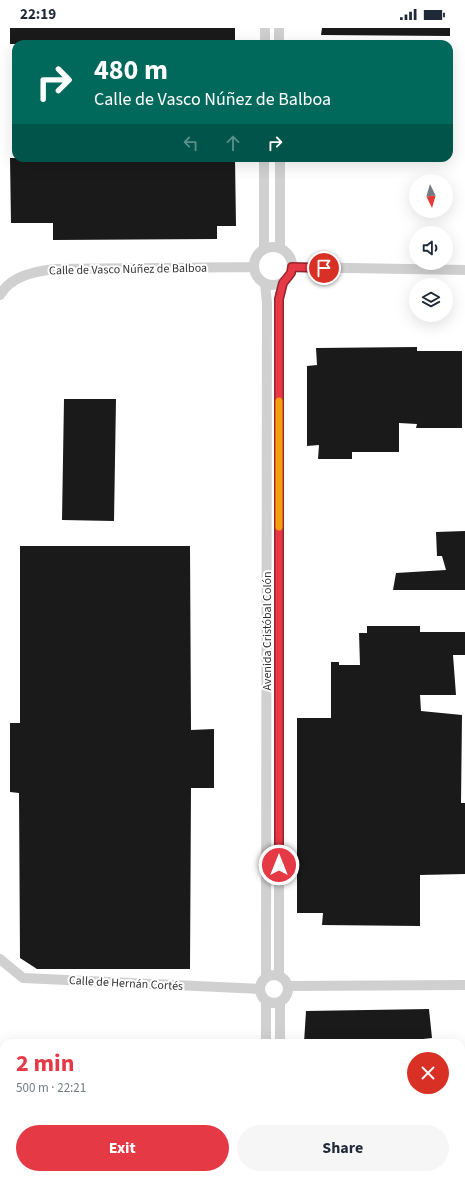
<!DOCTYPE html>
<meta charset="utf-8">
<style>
:root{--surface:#fff;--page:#f6f6f7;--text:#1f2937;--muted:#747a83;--accent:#e63946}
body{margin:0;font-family:"Source Sans 3",sans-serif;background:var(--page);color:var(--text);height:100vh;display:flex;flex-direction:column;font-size:15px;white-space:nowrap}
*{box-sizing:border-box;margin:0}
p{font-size:13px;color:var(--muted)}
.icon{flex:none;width:22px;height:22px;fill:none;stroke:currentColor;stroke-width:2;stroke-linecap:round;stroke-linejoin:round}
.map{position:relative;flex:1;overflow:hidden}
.drawer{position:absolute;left:0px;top:1011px;width:465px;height:140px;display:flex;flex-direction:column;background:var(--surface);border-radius:12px 12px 0 0;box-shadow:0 4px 16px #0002}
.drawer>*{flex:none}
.hud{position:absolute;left:12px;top:12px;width:441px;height:122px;border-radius:12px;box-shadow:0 4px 16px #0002;background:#00695c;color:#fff;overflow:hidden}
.needle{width:26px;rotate:175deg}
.buttons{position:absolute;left:409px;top:146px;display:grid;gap:8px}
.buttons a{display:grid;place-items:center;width:44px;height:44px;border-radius:50%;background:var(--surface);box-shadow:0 4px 16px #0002;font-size:20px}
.pin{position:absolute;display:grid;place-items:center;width:34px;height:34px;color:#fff;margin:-17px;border:2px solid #fff;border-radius:50%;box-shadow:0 1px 4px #0007}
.me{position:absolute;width:44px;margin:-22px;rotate:0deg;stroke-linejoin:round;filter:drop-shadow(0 0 3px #0008)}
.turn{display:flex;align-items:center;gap:14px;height:84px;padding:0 16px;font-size:18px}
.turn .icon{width:52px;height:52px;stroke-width:2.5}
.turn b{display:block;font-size:28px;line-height:34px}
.lanes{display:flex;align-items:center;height:38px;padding:0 16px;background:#0003;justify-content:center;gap:20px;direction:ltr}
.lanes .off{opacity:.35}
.round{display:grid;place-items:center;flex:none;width:42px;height:42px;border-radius:21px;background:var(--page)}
.overview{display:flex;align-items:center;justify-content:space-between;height:68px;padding:0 16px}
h1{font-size:24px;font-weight:700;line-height:30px;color:var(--accent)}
.cta{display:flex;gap:8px;margin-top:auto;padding:8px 16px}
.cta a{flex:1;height:46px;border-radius:24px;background:var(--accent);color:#fff;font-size:16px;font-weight:700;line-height:46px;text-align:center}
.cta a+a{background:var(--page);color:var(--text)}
.status{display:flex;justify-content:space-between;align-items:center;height:28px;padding:0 20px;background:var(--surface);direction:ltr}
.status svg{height:11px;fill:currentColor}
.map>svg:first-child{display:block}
</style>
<div class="status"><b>22:19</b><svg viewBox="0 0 49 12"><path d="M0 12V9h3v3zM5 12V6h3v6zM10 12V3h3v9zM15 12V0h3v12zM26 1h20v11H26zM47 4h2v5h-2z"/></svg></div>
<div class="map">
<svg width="465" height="1151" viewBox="0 0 465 1151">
<rect width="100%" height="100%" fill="#fff"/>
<path fill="#1a1a1a" d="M10 0H235V16H10Z
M322 0H450V8L321 7Z
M10 130H235L236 198H217V211L53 212V195H11Z
M417 319V323H462V400H416L417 396 399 395V424H352V431H318L319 417 307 418V338L317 337 316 320Z
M64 371H116L114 493 62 492Z
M465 503V562H393L396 545 446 542 442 528H437L436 504Z
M20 518H190L191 702 214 701V760H191L190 941H37L20 930 19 765 10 764V695H20Z
M367 598H420V604H465V627H453L456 667H420L421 683 462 687 461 775H465V846L420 847V898L322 897 323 885H297V690H331V634H339V637H360L359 605H367Z
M429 981 432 1010 414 1012V1015H304L306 983Z"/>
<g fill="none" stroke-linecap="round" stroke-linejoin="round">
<path stroke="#d0d0d0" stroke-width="10" d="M279 0V16
M265 16V0
M280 130V220
M254 238a19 19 0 1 1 38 0a19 19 0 1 1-38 0Z
M264 221V130
M292 239 465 242
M265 256 267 275 266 949
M0 267C11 248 33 244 54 241L254 239
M0 931 23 950 260 961
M260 961a14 14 0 1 1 28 0a14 14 0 1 1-28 0Z
M279 948V271L283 255
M288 958 465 957
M266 973V1015
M280 974V1015
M266 1147V1151
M281 1147V1151"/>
</g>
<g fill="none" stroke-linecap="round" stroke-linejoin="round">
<g stroke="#96252e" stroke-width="10">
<path id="route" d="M279 837V271L283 255 291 245 292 239 324 240"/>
</g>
<use href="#route" stroke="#e63946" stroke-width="7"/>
<path stroke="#f59e0b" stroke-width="7" d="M279 373V499"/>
</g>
<g text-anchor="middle" stroke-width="4" stroke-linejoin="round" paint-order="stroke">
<g font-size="12" fill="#333" stroke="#fff">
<text transform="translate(128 241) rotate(-1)" y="4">Calle de Vasco Núñez de Balboa</text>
<text transform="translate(267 603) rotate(-90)" y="4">Avenida Cristóbal Colón</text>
<text transform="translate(126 955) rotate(3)" y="4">Calle de Hernán Cortés</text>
</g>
</g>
</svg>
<div class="buttons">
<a><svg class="needle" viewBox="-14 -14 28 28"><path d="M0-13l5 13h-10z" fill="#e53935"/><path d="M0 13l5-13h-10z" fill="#747a83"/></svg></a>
<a><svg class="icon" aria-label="sound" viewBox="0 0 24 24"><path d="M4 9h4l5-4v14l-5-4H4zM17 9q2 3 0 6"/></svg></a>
<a><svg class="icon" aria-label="layers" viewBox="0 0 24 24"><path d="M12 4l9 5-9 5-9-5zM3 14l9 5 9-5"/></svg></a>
</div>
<div class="pin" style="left:324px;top:240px;background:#d93025"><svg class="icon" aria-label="arrive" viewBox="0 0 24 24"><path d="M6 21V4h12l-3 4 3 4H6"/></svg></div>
<svg class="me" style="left:279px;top:837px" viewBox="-20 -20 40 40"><circle r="17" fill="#e63946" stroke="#fff" stroke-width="3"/><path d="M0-11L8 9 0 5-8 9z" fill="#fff"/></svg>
<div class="hud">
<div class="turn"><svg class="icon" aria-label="right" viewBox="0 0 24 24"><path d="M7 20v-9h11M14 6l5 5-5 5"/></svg><div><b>480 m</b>Calle de Vasco Núñez de Balboa</div></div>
<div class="lanes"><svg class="icon off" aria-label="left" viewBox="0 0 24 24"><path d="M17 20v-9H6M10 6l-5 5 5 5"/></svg><svg class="icon off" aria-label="ahead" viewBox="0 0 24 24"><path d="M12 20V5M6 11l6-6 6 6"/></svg><svg class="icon" aria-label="right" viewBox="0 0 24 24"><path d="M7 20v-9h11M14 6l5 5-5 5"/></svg></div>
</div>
<section class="drawer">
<div class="overview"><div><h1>2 min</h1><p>500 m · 22:21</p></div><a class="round" style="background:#d93025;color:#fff"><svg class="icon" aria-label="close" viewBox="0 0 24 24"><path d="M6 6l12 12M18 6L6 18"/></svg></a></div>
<div class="cta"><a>Exit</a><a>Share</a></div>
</section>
</div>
